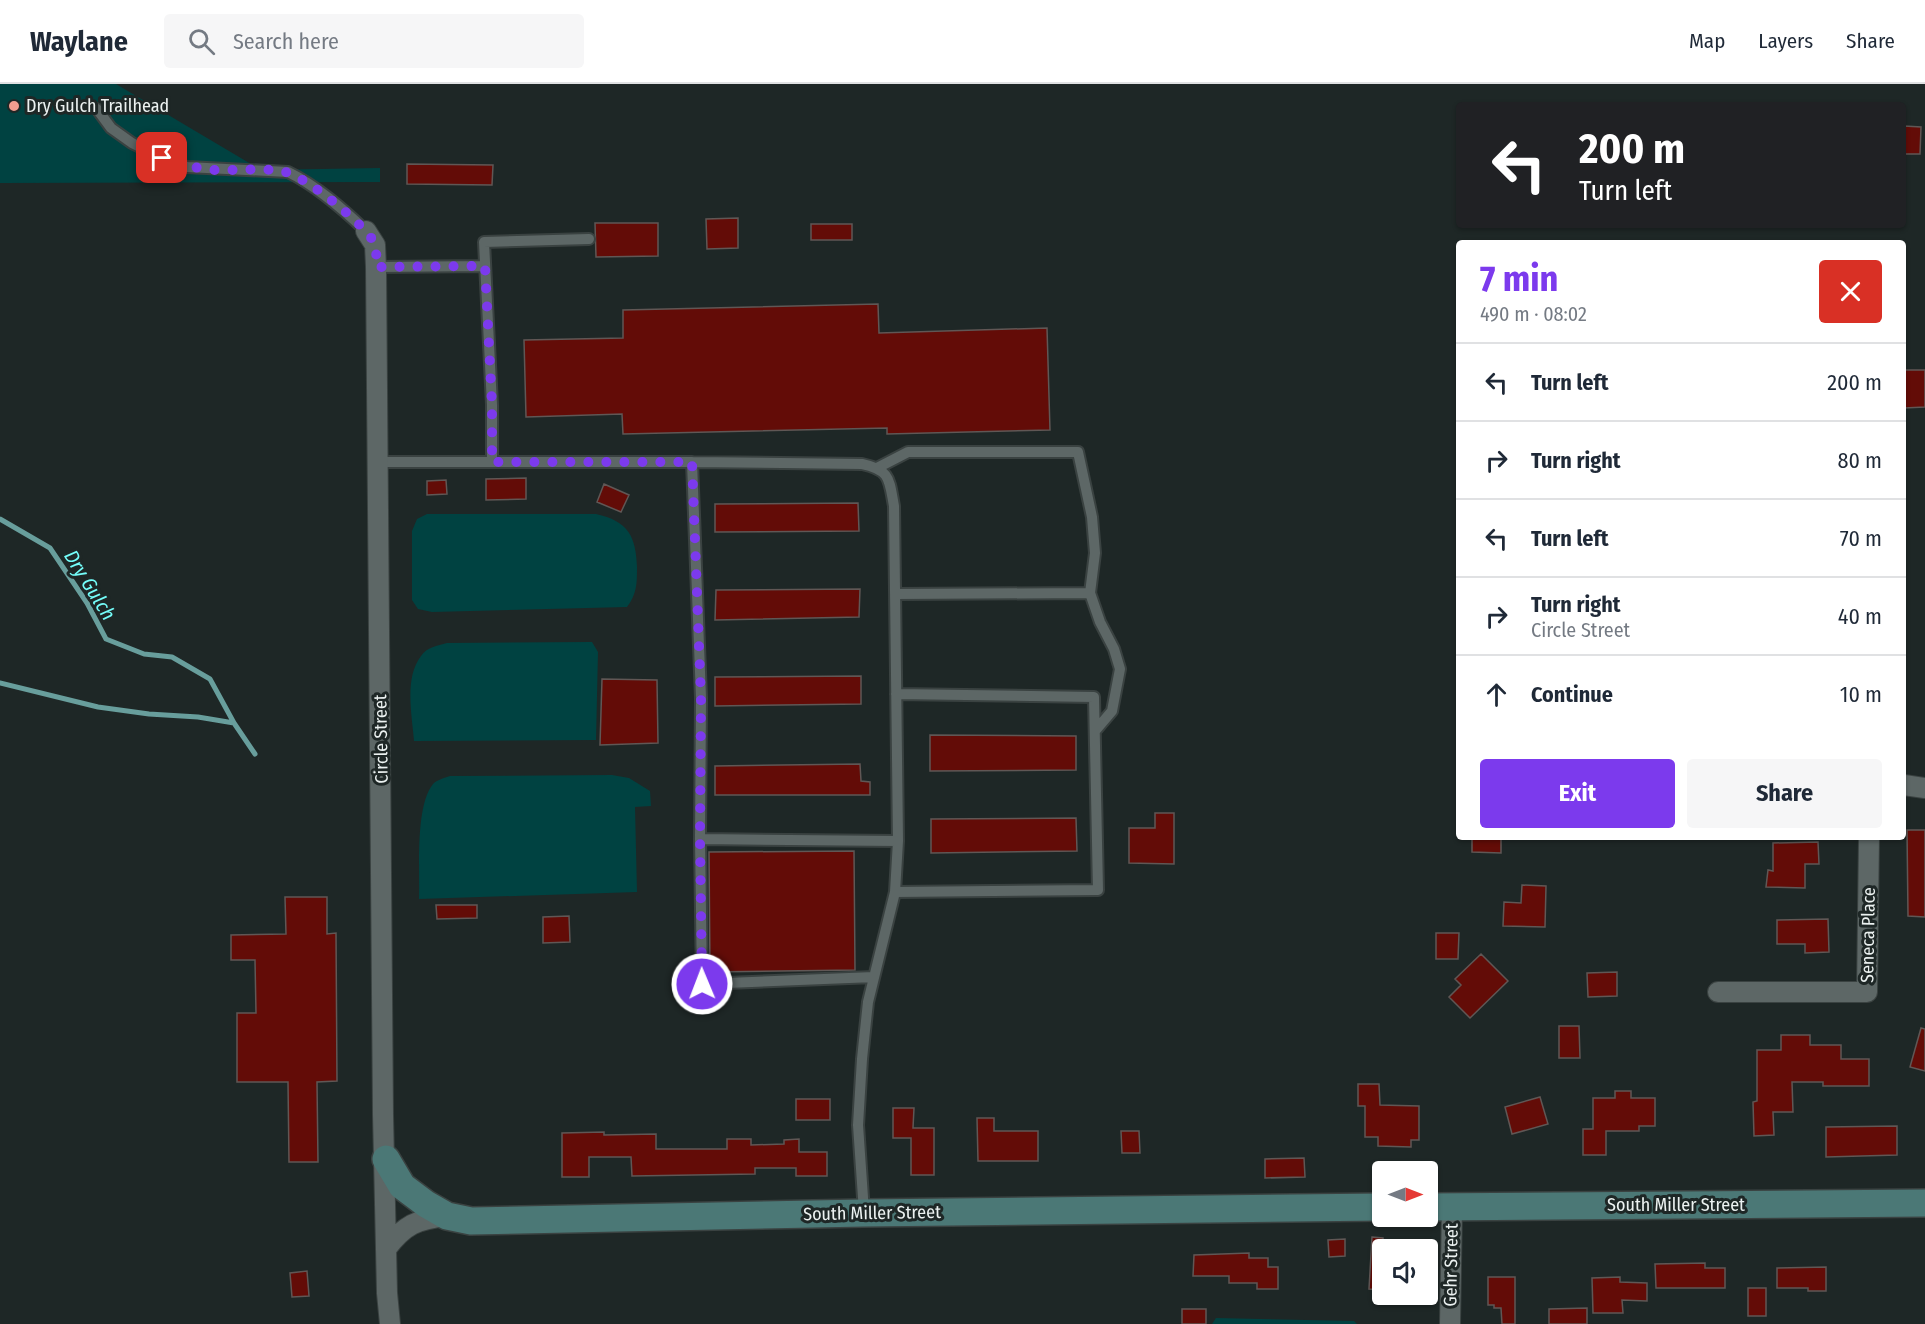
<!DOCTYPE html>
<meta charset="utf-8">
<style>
:root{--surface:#fff;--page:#f6f6f7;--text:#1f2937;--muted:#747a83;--line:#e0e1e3;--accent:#7c3aed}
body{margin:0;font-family:"Fira Sans Condensed",sans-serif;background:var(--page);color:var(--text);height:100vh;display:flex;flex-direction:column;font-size:22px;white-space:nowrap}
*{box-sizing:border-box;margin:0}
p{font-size:20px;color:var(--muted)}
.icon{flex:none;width:33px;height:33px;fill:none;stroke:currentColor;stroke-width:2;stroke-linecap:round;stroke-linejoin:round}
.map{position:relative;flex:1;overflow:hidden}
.details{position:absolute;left:1456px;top:156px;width:450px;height:600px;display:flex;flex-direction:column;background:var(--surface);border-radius:6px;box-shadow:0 2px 4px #0004}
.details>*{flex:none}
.guide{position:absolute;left:1456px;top:18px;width:450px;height:126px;border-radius:6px;box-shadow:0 2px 4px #0004;background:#202124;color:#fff;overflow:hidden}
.needle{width:39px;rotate:90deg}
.fabs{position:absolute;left:1372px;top:1077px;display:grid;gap:12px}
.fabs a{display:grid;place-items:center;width:66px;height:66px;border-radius:6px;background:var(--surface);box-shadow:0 2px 4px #0004;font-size:30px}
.pin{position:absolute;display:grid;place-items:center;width:51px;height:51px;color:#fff;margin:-26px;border-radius:12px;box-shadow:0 3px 9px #0006}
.me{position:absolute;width:66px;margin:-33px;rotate:359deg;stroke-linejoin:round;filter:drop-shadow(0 0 4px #0008)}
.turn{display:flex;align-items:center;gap:21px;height:126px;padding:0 24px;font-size:27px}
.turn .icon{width:78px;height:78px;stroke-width:2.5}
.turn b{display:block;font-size:42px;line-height:51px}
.round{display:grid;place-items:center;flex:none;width:63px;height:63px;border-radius:6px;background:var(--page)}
.head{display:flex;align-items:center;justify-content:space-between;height:102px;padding:0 24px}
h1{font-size:36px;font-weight:700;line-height:45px;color:var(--accent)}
.cta{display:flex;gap:12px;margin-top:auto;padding:12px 24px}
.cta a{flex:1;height:69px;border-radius:6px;background:var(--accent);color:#fff;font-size:24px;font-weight:700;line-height:69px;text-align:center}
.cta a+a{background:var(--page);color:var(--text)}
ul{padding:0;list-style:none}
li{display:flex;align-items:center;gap:18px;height:78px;padding:0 24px;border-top:2px solid var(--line)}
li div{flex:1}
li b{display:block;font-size:22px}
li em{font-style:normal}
header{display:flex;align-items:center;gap:36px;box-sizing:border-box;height:84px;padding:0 30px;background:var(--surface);border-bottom:2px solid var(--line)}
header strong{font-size:28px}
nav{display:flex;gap:33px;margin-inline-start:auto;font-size:21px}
.search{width:420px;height:54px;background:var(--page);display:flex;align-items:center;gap:15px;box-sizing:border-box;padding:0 21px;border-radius:6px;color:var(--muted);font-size:22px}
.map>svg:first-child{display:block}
</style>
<header>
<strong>Waylane</strong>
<div class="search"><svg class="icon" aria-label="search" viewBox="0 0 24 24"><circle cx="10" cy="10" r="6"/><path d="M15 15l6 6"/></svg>Search here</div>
<nav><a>Map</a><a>Layers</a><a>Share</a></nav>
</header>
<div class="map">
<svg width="1925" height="1240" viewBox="0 0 1925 1240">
<rect width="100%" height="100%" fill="#1e2726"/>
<path fill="#004241" d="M0 0H116L261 86 380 84V98L0 99Z
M427 430H596C628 437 636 452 637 483 637 499 637 510 627 523L432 528 418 525 412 516V447L417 435Z
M592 558 598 568 596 656 414 657C412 631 404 594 421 572 427 563 437 562 447 559Z
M612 691 629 694 650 707 651 722 635 723 637 808 419 815C420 786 415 722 433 700 437 696 444 694 450 692Z
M1216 1234 1354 1237 1357 1240H1212Z"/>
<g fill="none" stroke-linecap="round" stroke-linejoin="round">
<path stroke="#689e9c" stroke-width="5" d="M0 435 50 464 87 519 106 555 144 570 172 573 210 595 234 639 255 670
M0 599 98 623 149 630 198 633 234 639"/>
</g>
<path fill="#630c07" stroke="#605755" stroke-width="1.5" d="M1904 42 1921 43 1920 70H1904Z
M407 80 493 81 492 101 407 100Z
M738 134V164L707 165 706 135Z
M595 139H658V172L596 173Z
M811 140H852V156H811Z
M878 220 879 249 1047 244 1050 346 887 350V344L623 350 622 330 526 333 524 256 623 254V226Z
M1904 286H1925V323L1904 324Z
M526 394V415L486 416V395Z
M446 396 447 410 427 411V397Z
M604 400 629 411 621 428 597 418Z
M858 419 859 447 715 448V420Z
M860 505 859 533 715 536 716 506Z
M861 592V620L715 622V593Z
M602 595 657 596 658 659 600 661Z
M930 651 1076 652V686L930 687Z
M860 680 861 697 870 698V711H715V682Z
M1155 729H1174V780L1129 779V744H1155Z
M1076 734 1077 767 931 769V735Z
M1907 746H1925V833L1908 832Z
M1472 753H1501V769L1472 768Z
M1818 758 1819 780H1805V804L1766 803 1768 786 1773 787V759Z
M854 767 855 886 710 888 709 768Z
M1522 801 1546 802 1545 843 1503 842 1504 818 1521 819Z
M285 813H327V850L336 849 337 997 317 998 318 1078H289L288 998H237V929H256L255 876H231V851L286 850Z
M436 821H477V834L437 835Z
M569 832 570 858 543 859V833Z
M1828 835 1829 868 1805 869V860H1777V836Z
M1436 849H1459L1458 875H1436Z
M1481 870 1508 897 1470 934 1449 913 1461 901 1455 895Z
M1617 888V912L1588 913 1587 889Z
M1559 942H1579L1580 974H1559Z
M1921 944 1925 945V987L1910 983Z
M1781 951H1810V961H1841V975H1869V1002H1823V998H1792L1793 1028H1773L1774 1051 1754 1052 1753 1018 1757 1017V966H1781Z
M1358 1000H1379L1380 1021 1419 1022V1056H1411V1063L1378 1062V1053H1365V1022H1358Z
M1615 1007H1631V1014H1655V1042H1639V1047H1606V1071H1583V1045H1593V1014H1615Z
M1540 1013 1548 1040 1512 1050 1505 1023Z
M796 1015H830V1036H796Z
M893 1024H914L913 1044H934V1091H911V1054H893Z
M977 1034H994V1047H1038V1077H978Z
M1897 1042V1071L1826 1073V1043Z
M1121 1047H1139L1140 1069H1122Z
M604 1048V1051L656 1050V1065H727V1055H751V1061L784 1060V1056L799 1055V1068H827V1092H796V1084H755V1090L632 1092 631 1073H589V1093H562V1049Z
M1304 1074 1305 1093 1265 1094V1075Z
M1372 1153 1383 1154V1206L1369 1205Z
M1345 1155V1172L1329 1173 1328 1156Z
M1249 1169V1174H1268V1183H1278V1205H1257V1199H1229V1192H1193L1194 1171Z
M1705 1179V1184H1725V1204H1656L1655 1180Z
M1826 1183V1207H1808V1204H1777V1184Z
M307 1187 309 1212 292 1213 290 1189Z
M1488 1193H1515V1240H1502L1501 1224H1494V1221H1488Z
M1620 1193V1198L1647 1199V1217L1622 1216 1623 1229H1593L1592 1194Z
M1748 1204H1766V1232H1748Z
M1587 1224V1240H1549V1225Z
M1182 1225H1206V1240H1182Z"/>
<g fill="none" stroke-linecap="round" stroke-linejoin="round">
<g stroke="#3a4241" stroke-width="14">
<path id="lane" d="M97 25 111 44 132 59 162 74 187 83 288 88C317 102 343 125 366 147
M376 183 485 182
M378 378H692L862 380C891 386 889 396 894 422L898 757 895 808 868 918 862 975 858 1041 864 1128
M492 378V321L484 158 589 155
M692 378 701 614 700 755 702 900 874 893
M877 384 908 368H1078L1092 433 1095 469 1090 509 1100 538 1114 565 1120 585 1112 627 1095 647
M895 510 1090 509
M700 755 898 757
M895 808 1098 806 1094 613 896 610"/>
</g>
<g stroke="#3a4241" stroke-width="22">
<path id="street" d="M366 147 375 161 376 183 383 1031 387 1209 390 1240
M1904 701 1925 704
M1718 908H1867L1869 753
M386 1165C404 1141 417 1135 447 1132
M1450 1240 1452 1123"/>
</g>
<g stroke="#3a4241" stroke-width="30">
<path id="secondary" d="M386 1075 402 1102 426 1120 447 1132 471 1137 864 1129 1383 1123
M1428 1123 1925 1119"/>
</g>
<use href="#lane" stroke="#5d6766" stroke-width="10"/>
<use href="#street" stroke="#5d6766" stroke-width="20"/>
<use href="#secondary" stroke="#4b7876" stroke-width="27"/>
</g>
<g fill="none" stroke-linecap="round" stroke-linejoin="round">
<path stroke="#7c3aed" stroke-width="10" stroke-dasharray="0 18" d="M162 74C180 80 197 85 216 86 239 87 263 83 285 88 305 92 366 141 375 160 377 166 376 176 376 183L485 182 492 321V378H692L701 614 700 755 702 900"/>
</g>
<circle fill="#f59d8f" stroke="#1e2726" stroke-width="2" cx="14" cy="22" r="6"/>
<g text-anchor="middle" stroke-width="6" stroke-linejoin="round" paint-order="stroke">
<g font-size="18" fill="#ecf2f1" stroke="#1e2726" text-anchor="start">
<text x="26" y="28">Dry Gulch Trailhead</text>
</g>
<g font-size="18" fill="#ecf2f1" stroke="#1e2726">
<text transform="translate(381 655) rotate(-91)" y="6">Circle Street</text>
<text transform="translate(1868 851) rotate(-89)" y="6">Seneca Place</text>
<text x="1676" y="1127">South Miller Street</text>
<text transform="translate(872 1129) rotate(-1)" y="6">South Miller Street</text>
<text transform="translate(1451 1181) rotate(-89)" y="6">Gehr Street</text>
</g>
<g font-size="20" font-style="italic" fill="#74fefa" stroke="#1e2726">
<text transform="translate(90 501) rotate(58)" y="7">Dry Gulch</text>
</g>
</g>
</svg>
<div class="fabs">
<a><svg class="needle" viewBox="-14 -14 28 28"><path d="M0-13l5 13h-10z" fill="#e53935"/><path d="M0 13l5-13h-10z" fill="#747a83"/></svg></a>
<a><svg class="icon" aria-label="sound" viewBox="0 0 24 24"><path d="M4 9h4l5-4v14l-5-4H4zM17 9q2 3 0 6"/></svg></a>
</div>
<div class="pin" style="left:162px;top:74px;background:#d93025"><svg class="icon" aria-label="arrive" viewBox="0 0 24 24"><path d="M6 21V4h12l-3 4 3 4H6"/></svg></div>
<svg class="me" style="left:702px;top:900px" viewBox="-20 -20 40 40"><circle r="17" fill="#7c3aed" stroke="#fff" stroke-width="3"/><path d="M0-11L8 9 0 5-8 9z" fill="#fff"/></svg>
<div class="guide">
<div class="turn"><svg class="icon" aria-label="left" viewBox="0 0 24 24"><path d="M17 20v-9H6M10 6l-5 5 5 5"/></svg><div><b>200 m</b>Turn left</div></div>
</div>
<section class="details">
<div class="head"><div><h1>7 min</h1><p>490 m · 08:02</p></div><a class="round" style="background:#d93025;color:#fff"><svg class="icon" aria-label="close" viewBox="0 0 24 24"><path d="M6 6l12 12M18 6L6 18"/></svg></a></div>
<ul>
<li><svg class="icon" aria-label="left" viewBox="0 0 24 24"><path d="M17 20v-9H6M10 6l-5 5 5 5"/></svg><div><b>Turn left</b></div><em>200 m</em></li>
<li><svg class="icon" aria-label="right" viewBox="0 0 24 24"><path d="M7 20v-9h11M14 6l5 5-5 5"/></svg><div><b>Turn right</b></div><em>80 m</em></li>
<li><svg class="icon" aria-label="left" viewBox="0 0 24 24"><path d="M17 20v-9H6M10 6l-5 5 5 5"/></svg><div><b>Turn left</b></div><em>70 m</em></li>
<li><svg class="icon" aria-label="right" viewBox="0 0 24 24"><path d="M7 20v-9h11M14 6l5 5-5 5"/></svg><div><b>Turn right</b><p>Circle Street</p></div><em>40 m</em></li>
<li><svg class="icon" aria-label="ahead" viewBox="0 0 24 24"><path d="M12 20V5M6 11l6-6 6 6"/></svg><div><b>Continue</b></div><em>10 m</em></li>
</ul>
<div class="cta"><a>Exit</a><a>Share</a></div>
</section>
</div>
